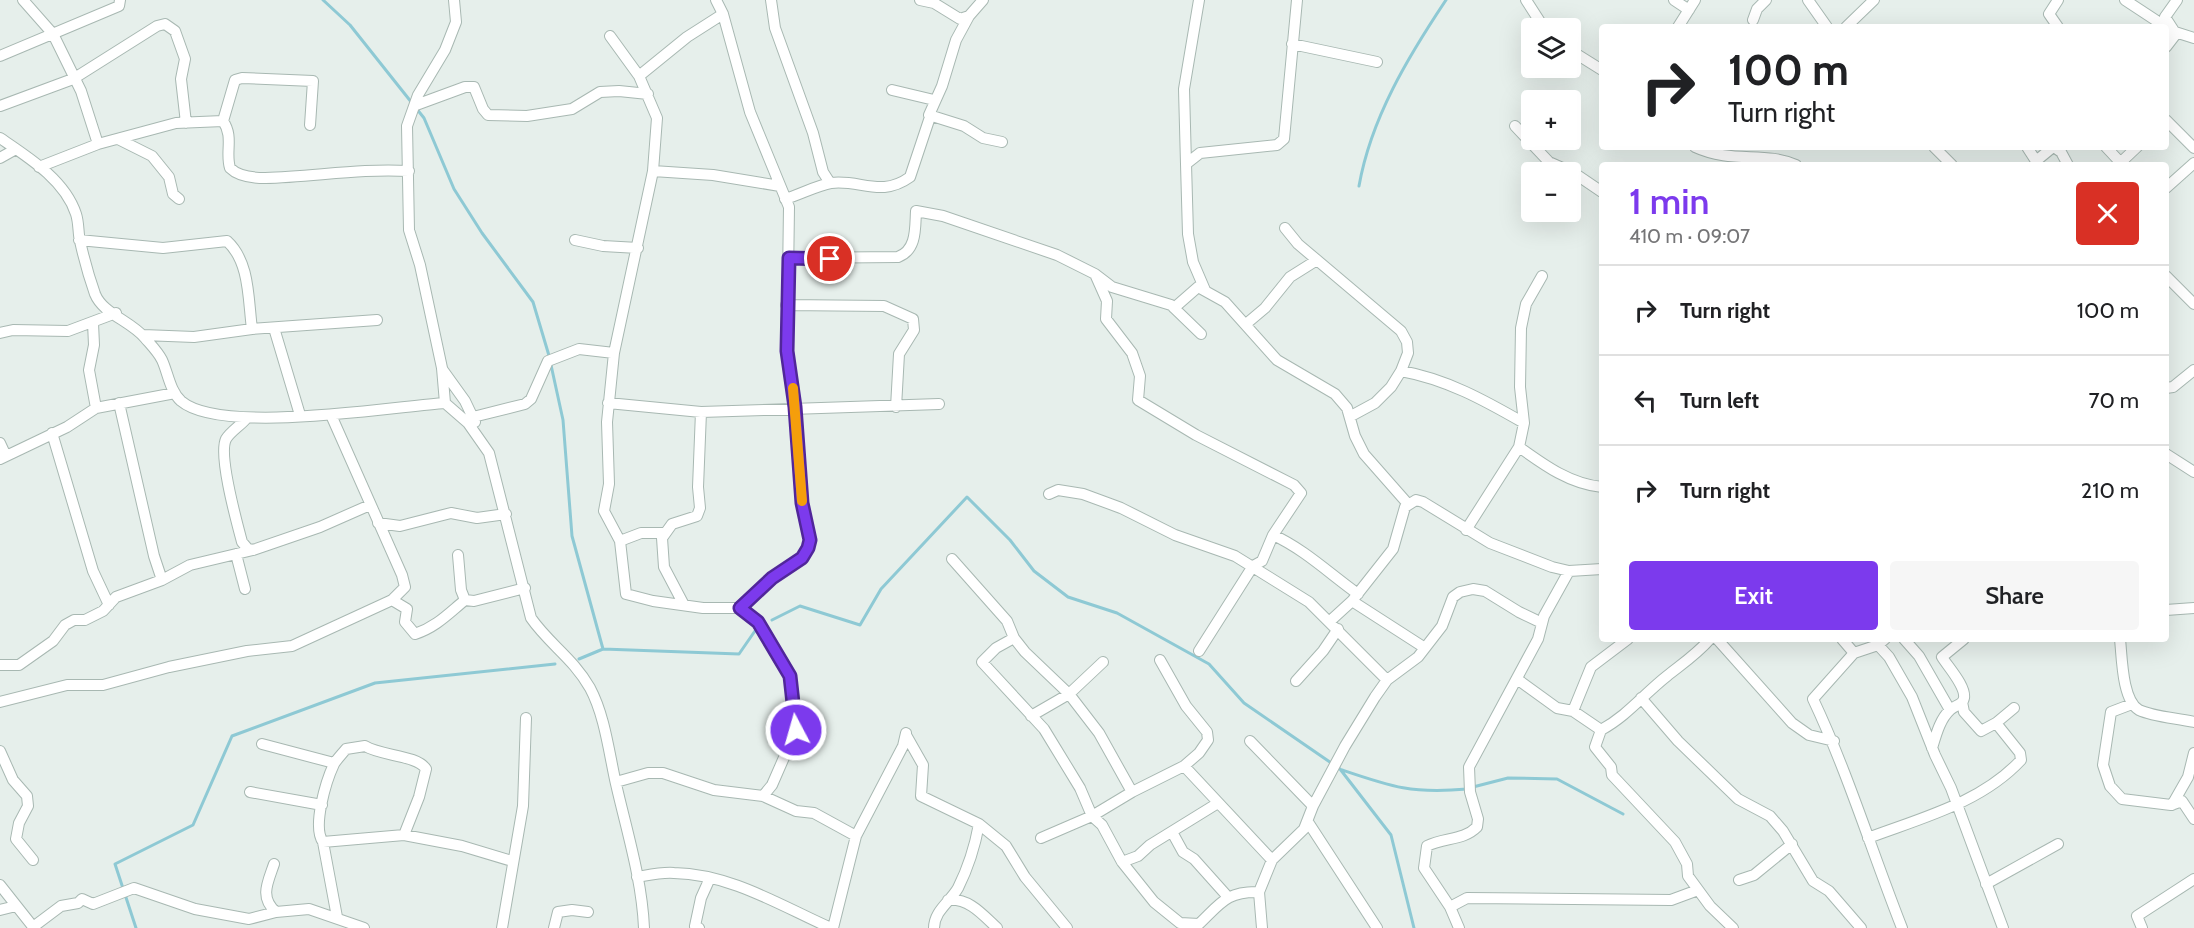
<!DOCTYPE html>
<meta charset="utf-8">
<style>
:root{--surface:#fff;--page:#f6f6f6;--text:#202124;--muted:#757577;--line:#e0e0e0;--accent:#7c3aed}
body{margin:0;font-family:Cabin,sans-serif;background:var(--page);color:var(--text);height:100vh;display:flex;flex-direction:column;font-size:22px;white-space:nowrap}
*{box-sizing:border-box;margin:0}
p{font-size:20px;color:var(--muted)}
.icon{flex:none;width:33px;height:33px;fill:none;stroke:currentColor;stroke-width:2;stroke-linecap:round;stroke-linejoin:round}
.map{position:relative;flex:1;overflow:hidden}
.drawer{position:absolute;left:1599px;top:162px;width:570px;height:480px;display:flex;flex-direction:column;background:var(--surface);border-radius:6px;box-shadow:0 6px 24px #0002}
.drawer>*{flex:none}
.top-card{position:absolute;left:1599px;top:24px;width:570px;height:126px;border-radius:6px;box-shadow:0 6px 24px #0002;background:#fff;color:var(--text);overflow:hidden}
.controls{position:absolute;left:1521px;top:18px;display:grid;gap:12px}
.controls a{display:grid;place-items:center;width:60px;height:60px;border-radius:6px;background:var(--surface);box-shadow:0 6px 24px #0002;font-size:30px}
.pin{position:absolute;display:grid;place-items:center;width:51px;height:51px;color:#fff;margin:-26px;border:3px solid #fff;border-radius:50%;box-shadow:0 2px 6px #0007}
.me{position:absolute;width:66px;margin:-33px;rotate:354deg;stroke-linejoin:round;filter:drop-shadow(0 0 4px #0008)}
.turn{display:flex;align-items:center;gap:21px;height:126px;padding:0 30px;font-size:27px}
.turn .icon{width:78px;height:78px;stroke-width:2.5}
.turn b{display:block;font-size:42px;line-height:51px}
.round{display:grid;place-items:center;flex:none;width:63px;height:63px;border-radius:6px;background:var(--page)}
.summary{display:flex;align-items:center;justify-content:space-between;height:102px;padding:0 30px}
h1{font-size:36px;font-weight:600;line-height:45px;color:var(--accent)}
.action{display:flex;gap:12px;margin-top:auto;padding:12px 30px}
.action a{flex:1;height:69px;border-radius:6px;background:var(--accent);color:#fff;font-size:24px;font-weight:600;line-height:69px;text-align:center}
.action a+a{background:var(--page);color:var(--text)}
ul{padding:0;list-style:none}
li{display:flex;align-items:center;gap:18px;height:90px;padding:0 30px;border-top:2px solid var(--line)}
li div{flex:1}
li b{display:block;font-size:22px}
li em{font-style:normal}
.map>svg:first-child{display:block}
</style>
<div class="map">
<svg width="2194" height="928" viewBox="0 0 2194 928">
<rect width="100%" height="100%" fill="#e6efeb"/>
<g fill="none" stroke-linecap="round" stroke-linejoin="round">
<path stroke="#8ec9d4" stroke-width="3" d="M323 0 350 25 412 103
M416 108 424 118 454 189 482 233 533 302 550 359
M1359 186C1371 118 1408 57 1446 0
M551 365 563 420 572 536 603 649
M772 620 800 606 860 625 881 589 967 497 1010 540 1034 571 1068 597 1117 613 1209 664 1244 703 1340 769 1391 835 1414 928
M579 659 603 649 739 654 757 628
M1342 770C1392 787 1412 794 1467 789
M1473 787 1508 778 1557 779 1623 814
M136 928 115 864 193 825 232 736 375 683 555 664"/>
<g stroke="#a8b8b2" stroke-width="12">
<path id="minor" d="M23 0 53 34 81 91 98 144
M454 0 456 22 445 50 418 95 407 126 409 230 420 265 442 368 445 403 468 423 489 453 531 618C549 644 573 658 590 688 605 716 609 753 616 784 627 832 642 880 644 928
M716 0 723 14 750 112 789 207 787 351 795 407 802 503 810 540 808 548 802 558 772 578 740 608
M771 0 775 28 813 133 823 172 830 183
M920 0 934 3 960 19 969 16 983 0
M1199 0 1184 89 1186 164 1200 153 1277 145 1284 139 1297 0
M1526 0 1544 28
M1674 0 1689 10
M1808 0 1827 27
M2125 0 2166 27
M969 16 956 40 942 86 929 115 964 126 983 138 1002 142
M1753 20 1757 9 1766 0
M1678 27 1695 0
M1846 27 1874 0
M2058 27 2049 14 2058 0
M2172 31 2194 38
M610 36 639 76 657 118 653 171 614 353 607 422 609 484 604 511 620 541 626 594 653 601 703 608H740L757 622 790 676 796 730 772 785 763 796
M1292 44 1377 62
M2166 47 2176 34 2165 17 2177 0
M1570 50 1602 70
M0 56 119 6 120 0
M639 76 687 37 723 14
M892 90 934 100
M416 105 465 87H474L483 109 488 115 527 116 572 109 600 92 619 91 648 94
M0 106 73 79 157 26 165 24 175 31 185 59 181 79 186 123
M2166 120 2194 148
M223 121 235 80 242 78 313 81 310 125
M1515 126 1549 162 1574 173 1602 192
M0 138C28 157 65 180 76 214 79 223 78 233 80 241 84 259 89 277 95 294 103 314 131 321 145 338 151 345 158 352 162 360 168 373 170 391 181 401 221 435 390 407 445 403
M118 139 152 156 169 177 173 194 179 199
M1695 147C1732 164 1765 151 1796 165
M1934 147 1952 165
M2027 147 2036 161 2053 147
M2054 147 2061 152 2068 165
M2106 147 2120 162
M0 158 16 149
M1186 164 1188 234 1193 262 1205 290
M2118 165 2137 147
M39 167 98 144 176 123 223 121C234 137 225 152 230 168 238 176 254 178 265 178 313 177 360 168 409 171
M653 171 713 175 780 186
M2166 188 2194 163
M785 199C799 195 818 185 831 183 860 179 881 198 910 177L930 117
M1285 228 1298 244 1401 331 1407 342 1408 353 1401 371 1391 387 1375 403 1351 416
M79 240 163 248 227 241C250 262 248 299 252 329
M575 240 603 246 638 248
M789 258 898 257C917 250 915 228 916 211L943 216 1057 255 1095 274 1112 287 1171 305 1201 334
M1095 274 1107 301 1106 319 1132 353 1140 376 1138 400 1196 435 1294 485 1301 493 1273 535 1262 561 1253 566 1199 651
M2166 276 2194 304
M786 305 884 306 913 319 914 330 899 354 896 407
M1174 308 1198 287 1225 302 1277 360 1335 394 1347 408 1355 436 1364 454 1408 504
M93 323 94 345 89 370 96 408
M1246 324 1265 308 1290 277 1317 260
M274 328 300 415
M0 333 13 330 68 331 116 313
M143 335 194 337 252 329 377 320
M442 369 465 401 475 422
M1401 371C1446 379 1484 400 1524 423
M2166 388 2173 387 2194 370
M119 403 154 556 162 580
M608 403 701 412 939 404
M473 417 525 404 531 399 548 361 579 349 614 353
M246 419C241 425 230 432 226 439 218 455 237 523 242 542L248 549 253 550
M52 433 93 571 109 605
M0 443 6 456
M1519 447C1544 465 1570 484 1602 487
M2166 454 2194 472
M0 459 67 427 96 408 175 393
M1049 494 1058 490 1083 494 1121 508 1175 535 1235 556 1309 602 1387 680
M378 523 400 526 451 513 477 518 506 514
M1466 530 1519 447 1524 423 1520 387 1521 328 1526 304 1542 276
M1273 535C1304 549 1330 574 1358 594
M620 541 641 533H664
M236 554 245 589
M458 555 461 590 465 600 474 601 525 588
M952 559 1007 621 1014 638 1025 652 1069 694 1099 733 1132 792
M392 600 407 609 405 622 415 634C436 627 448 614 465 600
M1352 601 1425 648
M684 605 664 567 662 538 672 524 697 516 700 508 698 487 701 412
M2166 610 2194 608
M1329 622 1352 601 1393 549 1405 507 1416 500 1423 502 1490 543 1552 567 1569 571 1602 569
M1014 638 996 648 982 662 1044 729 1080 788 1092 816 1102 825 1122 862 1154 902 1180 923 1199 924C1221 903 1227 891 1259 892
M1717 639 1792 723 1809 735 1834 741
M1842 639 1854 653
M1885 639 1878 645 1854 653 1813 699C1848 773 1872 852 1902 928
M1904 639 1919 656 1950 710
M2120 639C2122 657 2122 700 2139 710 2154 717 2177 718 2194 722
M1878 645 1889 657 1912 697 1935 755 1951 788 2003 928
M0 665H19L53 641 65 625 74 620H85L103 611 116 597 162 580 190 565 253 550 320 527 370 505
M1517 679 1557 708 1573 711 1601 730 1595 747 1611 767 1612 775 1675 842 1687 864 1688 876 1710 906 1733 928
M1296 681 1323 651 1338 629
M1641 698 1678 741 1738 799 1770 816 1783 831 1813 881 1829 891 1861 928
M0 702 67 685H103L169 667 247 651 292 646 392 600 405 587 402 575 331 415
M1962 702 1964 712 1981 731 1996 723 2014 708
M2132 704 2111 712 2103 765 2110 786 2122 799 2171 805 2182 801 2194 819
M1573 711 1591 667 1628 639
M1031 716 1069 694 1103 662
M1601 730C1627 716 1644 694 1667 676 1682 664 1697 654 1710 639
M906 735 923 765 921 796 979 824 1006 846 1025 877 1067 928
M1250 741 1313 806
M262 744 334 763
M1932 748C1936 735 1940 719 1950 710 1955 705 1963 705 1964 698 1966 686 1948 667 1942 657L1964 639
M0 751 13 780 27 796 28 806 19 823 16 839 33 860
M1184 766 1272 860
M616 782 648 773H663L714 790 763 796 796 811 814 813 856 836
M250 792 322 805
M2172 805 2188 777 2194 753
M1308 822 1377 928
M1172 832 1183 852 1194 859 1228 897
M404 835 419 797 426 769C417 755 381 756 365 746L346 749C342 754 337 759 334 764 326 781 312 827 323 842L404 835 462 846 512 861
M1041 838 1092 816 1132 792 1184 766 1199 753 1208 740 1207 732 1186 706 1160 660
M1868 838C1921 818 1981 803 2021 760L2020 753 1996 723
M323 842 337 917
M1122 862 1138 856 1150 845 1218 803
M274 864C268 882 259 897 276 912
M637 877C649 875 662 872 674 873 731 874 781 906 831 928
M1739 880 1754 875 1792 844
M1986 884 2058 844
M0 885 34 928
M948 900C969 898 982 914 997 928
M1450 907 1467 898 1671 900 1698 890
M0 910 16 906
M33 927 61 906 78 903 82 899 93 904 134 888 195 909 249 919 276 912 309 909 364 928
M502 928 523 806 526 718
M554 928 558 912 572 910 588 912
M699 928 695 926 701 898 710 878
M833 928 856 836 903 746 906 733
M934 928C934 911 950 902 958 888 968 868 975 846 979 824
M1262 928 1259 892 1272 860 1304 829 1313 806 1345 746 1375 697 1387 680 1418 657 1442 626 1453 597 1460 592 1473 589 1485 591 1519 612 1542 623
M1459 928 1450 907 1424 868 1427 846C1444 837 1463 841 1477 827L1478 819 1470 792 1469 767 1538 639 1544 616 1569 571
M2142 928 2137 916 2194 879"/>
</g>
<use href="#minor" stroke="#fff" stroke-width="10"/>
</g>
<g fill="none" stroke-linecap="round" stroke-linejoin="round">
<g stroke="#51269a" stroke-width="15">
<path id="route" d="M796 730 790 676 758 622 740 608 772 578 802 558 808 548 810 540 802 503 795 407 787 351 789 258 830 259"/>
</g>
<use href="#route" stroke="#7c3aed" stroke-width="10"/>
<path stroke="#f59e0b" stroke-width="10" d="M793 388 802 501"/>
</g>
</svg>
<div class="controls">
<a><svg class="icon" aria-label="layers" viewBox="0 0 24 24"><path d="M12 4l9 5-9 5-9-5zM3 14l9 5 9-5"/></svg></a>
<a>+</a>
<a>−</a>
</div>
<div class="pin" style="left:830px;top:259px;background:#d93025"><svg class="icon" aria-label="arrive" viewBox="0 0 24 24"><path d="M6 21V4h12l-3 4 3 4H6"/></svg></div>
<svg class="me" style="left:796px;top:730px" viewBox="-20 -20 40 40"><circle r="17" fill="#7c3aed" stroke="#fff" stroke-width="3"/><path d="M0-11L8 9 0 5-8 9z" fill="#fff"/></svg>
<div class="top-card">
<div class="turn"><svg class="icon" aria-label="right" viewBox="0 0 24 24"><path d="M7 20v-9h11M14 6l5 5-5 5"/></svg><div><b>100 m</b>Turn right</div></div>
</div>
<section class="drawer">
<div class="summary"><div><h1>1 min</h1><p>410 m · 09:07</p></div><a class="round" style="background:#d93025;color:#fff"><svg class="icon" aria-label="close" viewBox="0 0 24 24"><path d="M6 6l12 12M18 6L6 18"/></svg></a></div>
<ul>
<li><svg class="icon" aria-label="right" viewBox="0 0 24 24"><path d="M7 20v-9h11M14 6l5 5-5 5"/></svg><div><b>Turn right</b></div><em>100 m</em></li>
<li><svg class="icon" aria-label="left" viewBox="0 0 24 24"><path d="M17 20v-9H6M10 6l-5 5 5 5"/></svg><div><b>Turn left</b></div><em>70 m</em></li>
<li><svg class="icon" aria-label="right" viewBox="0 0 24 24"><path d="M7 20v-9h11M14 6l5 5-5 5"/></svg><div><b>Turn right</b></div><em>210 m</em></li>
</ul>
<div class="action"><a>Exit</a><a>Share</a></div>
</section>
</div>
